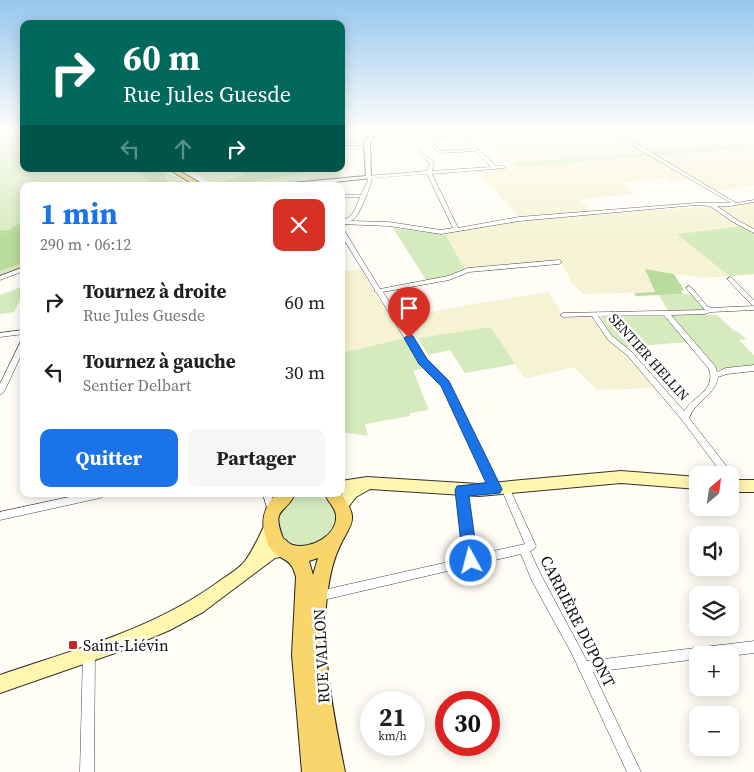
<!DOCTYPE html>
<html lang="fr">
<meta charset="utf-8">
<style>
:root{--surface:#fff;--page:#f6f6f6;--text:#202124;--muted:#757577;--accent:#1a73e8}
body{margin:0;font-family:"Source Serif 4",serif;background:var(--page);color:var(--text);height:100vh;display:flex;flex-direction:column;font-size:19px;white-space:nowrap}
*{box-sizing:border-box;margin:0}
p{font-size:16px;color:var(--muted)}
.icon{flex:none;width:28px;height:28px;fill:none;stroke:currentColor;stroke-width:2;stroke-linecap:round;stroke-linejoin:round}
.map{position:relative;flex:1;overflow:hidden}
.drawer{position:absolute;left:20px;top:182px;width:325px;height:315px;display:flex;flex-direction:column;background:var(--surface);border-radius:10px;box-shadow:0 2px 12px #0003}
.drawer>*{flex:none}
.top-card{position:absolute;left:20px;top:20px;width:325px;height:152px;border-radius:10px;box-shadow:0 2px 12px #0003;background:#00695c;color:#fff;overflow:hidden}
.needle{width:32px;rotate:29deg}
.buttons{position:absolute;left:689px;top:466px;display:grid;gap:10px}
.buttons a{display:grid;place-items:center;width:50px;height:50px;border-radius:10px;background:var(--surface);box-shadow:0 2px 12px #0003;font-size:25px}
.speed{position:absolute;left:360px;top:691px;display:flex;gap:10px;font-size:25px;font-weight:700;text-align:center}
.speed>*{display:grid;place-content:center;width:65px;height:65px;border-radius:50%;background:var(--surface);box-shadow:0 2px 12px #0003;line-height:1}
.speed small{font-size:12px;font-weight:400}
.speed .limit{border:8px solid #d22;background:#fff;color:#111}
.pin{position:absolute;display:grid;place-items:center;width:42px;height:42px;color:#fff;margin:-51px -21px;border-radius:50% 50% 50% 0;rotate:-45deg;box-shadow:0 0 5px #0007}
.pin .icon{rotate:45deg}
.me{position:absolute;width:55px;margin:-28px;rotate:353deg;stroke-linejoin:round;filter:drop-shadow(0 0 4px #0008)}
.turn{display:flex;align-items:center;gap:18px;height:105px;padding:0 20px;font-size:22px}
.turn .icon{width:65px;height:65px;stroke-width:2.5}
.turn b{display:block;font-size:35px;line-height:42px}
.lanes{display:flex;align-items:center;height:48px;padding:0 20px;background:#0003;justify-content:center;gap:25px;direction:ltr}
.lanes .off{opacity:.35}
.round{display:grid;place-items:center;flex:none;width:52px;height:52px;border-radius:10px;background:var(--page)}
.overview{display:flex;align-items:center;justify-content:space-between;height:85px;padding:0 20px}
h1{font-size:30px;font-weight:700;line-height:38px;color:var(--accent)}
.button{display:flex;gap:10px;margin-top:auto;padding:10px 20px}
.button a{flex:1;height:58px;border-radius:10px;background:var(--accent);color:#fff;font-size:20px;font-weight:700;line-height:58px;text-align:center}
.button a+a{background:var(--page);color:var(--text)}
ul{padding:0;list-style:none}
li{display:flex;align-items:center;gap:15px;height:70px;padding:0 20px}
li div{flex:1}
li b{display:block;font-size:19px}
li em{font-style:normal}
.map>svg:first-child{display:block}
</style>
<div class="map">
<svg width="754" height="772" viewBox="0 0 754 772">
<rect width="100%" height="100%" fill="#fffdf5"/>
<path fill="#f6f3d4" d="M489 130H754V143L514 163 519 167 754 148V185L712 191 693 179 670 182 664 178 621 183 634 194 578 199 592 212 520 218 475 169 511 166 484 138 496 135Z
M754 203V226L742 225 678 234 729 276 702 278 645 269 656 292 583 294 572 283 561 261 465 270 446 234 532 219Z
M361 269 378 298 394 319 484 302 548 292 563 315 591 316 606 337 624 352 654 388 597 390 574 367 525 379 490 327 408 340 401 339 341 353V272Z"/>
<path fill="#d5ebbd" d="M0 130H24V169H163L192 186H24V268L0 277Z
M754 143V148L519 167 514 163Z
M187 169H338L342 176 338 177V178L277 186H217Z
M741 226 754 231V274L729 276 677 234Z
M393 228 446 235 465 270 447 277 426 280Z
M24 286V292L14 312 0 314V295Z
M689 294 694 296 708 315H717L734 331H737L746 339 739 340 754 355V365L716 370 668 311 659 295Z
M663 315 688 342 626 347 613 337 601 318V316Z
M491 327 515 364 465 373 450 350 428 355 418 338Z
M401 339 408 340 425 368 413 371 429 410 410 413V416L365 424 368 436 341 432 343 404 341 353Z
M303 494C321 494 342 502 333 525 330 534 323 540 314 543 277 556 264 506 303 494Z"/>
<path fill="#b9dc9c" d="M129 169C142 169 155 167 167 175L164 177 171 186H152C149 176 139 171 129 169Z
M229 169C238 169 247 171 256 171 272 172 290 163 303 173L232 186H222L219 183 246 174Z
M24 221V262L0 271V231L9 230Z
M645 269 674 274 684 290 681 291 683 294 636 296 634 293 655 292Z"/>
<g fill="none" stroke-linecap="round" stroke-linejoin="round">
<g stroke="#444" stroke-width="1">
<path id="minor" d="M606 130H610L637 144 736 203 754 200V202L730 206H717L737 220 754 229V233L733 222 710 206 696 205 519 221 441 234 389 226 341 224V220C353 219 356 207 360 197H341V195H361L368 181 367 176 427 171 430 163 419 154V152H421L434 162 432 171 491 167 475 151 439 153 428 141 431 138 487 133 488 135 465 137 496 166H503L505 167V168L432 174 458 228 519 217 696 203H731ZM461 137 473 149 440 151 432 141ZM427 174 453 228 441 230 389 222 351 221C353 219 355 218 357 216 361 209 372 184 372 178Z
M341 143H367L369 144 367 145H341Z
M341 228 344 230 380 289 448 276 468 268 559 260 562 262 559 264 469 272 449 280 383 292 423 355 448 382 499 489 498 492 495 493 492 492 442 385 417 359 377 293 374 291 375 290 341 235Z
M24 267V271L0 280V276Z
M730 277 732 278 754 300V306L752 305 728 280 727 279Z
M689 286 691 287 707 306 711 308 754 306V310L711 312 704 314 671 315 715 366 717 372 726 368 754 365V371L727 374 718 377C716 395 695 401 689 418L731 472 732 475 730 478V475H723L682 420 627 355 608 340 592 316 563 317 560 315 563 313 705 310 686 288ZM664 315 709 369C716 391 694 395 684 411L631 351 612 336 598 316Z
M24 330V334L0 337V333Z
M22 339H24V349L4 392 0 395V384Z
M505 484 508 485 536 546 534 549 530 551 540 573 587 661 754 641V653L730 656 698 655V659L593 672 641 772H627L572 654 532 581 521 554 319 601 315 600 314 596 315 592 319 591 466 558 457 490 459 487 462 486 465 487 467 490 475 555 525 544 501 488 502 485Z
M83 494H105L103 497 100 498 0 520V512Z
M263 494H271L277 511 275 514 272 515 269 514Z
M89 647 93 649 95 653 94 772H80L83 653 85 649Z"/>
</g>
<g stroke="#444" stroke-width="2">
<path id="tertiary" d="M371 130H377L370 144 371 178 297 186H279L282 184 366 176 364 144Z"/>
</g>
<g stroke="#333" stroke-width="2">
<path id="secondary" d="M621 471 698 477V489L621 483 479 496 370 489 356 497 346 510 341 512 336 510 334 506 343 493H341V481L367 477 479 484Z
M730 480H754V492H730Z
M270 522 275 524 277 529 271 545 278 542 290 545 292 550 290 555 275 558 203 612 170 630 118 652 0 693V675C76 649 155 629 221 580 228 575 240 568 245 561 253 550 259 537 265 524Z"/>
</g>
<g stroke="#222" stroke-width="2">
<path id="primary" d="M168 169H176L205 186H196Z
M276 494H295C285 515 271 507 283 538 286 540 289 544 293 545 311 550 338 535 336 515 335 507 327 501 325 494H341C361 521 350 523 339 548 333 561 330 575 328 589 319 645 334 717 345 772H302L292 655 296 577C291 556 281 562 271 549 268 546 267 541 266 538 260 521 264 507 276 494ZM318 558 313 575 309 561Z"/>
</g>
<use href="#minor" fill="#fff" fill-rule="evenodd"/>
<use href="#tertiary" fill="#fff" fill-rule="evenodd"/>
<use href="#secondary" fill="#fff6b0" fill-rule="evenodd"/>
<use href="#primary" fill="#f9d66b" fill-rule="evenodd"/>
</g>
<linearGradient id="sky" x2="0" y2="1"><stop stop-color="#95c6ee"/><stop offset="0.55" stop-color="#fffefa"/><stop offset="1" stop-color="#fffefa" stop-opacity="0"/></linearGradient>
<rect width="754" height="238" fill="url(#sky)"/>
<path fill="#1a73e8" stroke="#114b97" d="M409 335 413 336 427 359 449 381 502 489 500 493 469 496 478 561 476 567 471 569 465 567 463 561 455 490 457 486 486 483 441 386 419 364 404 338Z"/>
<rect fill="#c4262e" stroke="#fff" stroke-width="2" x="68" y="640" width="10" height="10" rx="2.5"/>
<g text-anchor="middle" stroke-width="5" stroke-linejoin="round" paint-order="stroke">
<g font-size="14" fill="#111" stroke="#fff">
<text transform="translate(649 357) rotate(48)" y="5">SENTIER HELLIN</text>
</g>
<g font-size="16" fill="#111" stroke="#fff">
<text transform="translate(578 621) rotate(63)" y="6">CARRIÈRE DUPONT</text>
<text transform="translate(321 656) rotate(-93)" y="6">RUE VALLON</text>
</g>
<g font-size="16" fill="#111" stroke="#fff" text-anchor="start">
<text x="83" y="651">Saint-Liévin</text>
</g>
</g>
</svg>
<div class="buttons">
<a><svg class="needle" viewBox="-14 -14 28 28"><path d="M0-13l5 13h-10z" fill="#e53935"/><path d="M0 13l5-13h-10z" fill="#757577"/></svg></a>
<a><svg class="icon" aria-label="sound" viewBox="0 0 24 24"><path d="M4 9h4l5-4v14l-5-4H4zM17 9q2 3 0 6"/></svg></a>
<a><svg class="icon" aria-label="layers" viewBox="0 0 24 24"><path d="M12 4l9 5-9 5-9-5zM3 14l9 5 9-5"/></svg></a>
<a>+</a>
<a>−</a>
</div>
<div class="speed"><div>21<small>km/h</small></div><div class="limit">30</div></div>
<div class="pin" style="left:409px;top:338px;background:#d93025"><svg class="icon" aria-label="arrive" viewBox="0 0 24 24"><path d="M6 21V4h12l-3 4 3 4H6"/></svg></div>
<svg class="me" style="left:471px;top:561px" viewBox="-20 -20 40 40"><circle r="17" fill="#1a73e8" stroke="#fff" stroke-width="3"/><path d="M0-11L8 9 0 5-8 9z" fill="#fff"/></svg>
<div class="top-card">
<div class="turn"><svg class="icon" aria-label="right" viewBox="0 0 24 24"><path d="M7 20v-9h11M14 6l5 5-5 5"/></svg><div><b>60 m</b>Rue Jules Guesde</div></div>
<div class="lanes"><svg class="icon off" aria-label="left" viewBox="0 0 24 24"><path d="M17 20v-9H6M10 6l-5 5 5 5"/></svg><svg class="icon off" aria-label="ahead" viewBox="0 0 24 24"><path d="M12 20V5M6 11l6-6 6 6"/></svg><svg class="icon" aria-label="right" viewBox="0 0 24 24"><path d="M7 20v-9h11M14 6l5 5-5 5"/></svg></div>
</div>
<section class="drawer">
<div class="overview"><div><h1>1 min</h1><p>290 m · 06:12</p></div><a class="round" style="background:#d93025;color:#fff"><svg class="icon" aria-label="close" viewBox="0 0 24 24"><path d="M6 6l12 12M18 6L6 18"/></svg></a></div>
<ul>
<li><svg class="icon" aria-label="right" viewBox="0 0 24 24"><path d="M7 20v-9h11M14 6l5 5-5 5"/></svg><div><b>Tournez à droite</b><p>Rue Jules Guesde</p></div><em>60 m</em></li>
<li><svg class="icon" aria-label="left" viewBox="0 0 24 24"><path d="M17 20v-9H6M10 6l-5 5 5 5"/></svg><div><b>Tournez à gauche</b><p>Sentier Delbart</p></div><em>30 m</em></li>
</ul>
<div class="button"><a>Quitter</a><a>Partager</a></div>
</section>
</div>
